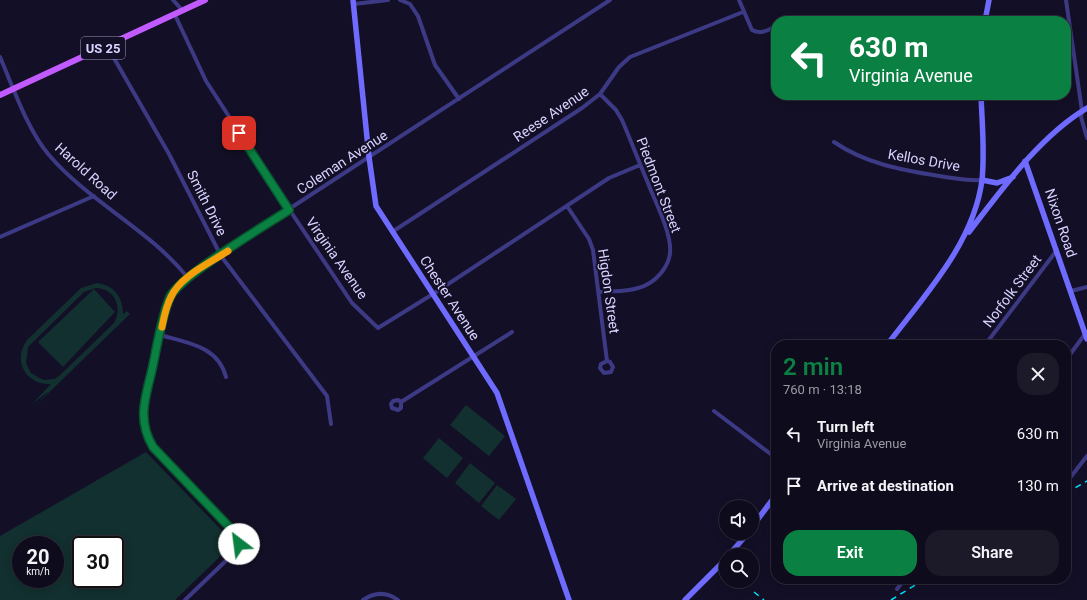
<!DOCTYPE html>
<meta charset="utf-8">
<style>
:root{--surface:#0e0b1c;--page:#1c1929;--text:#f1f3f6;--muted:#9b9ba3;--line:#2e2b3b;--accent:#0b8043}
body{margin:0;font-family:Roboto,sans-serif;background:var(--page);color:var(--text);height:100vh;display:flex;flex-direction:column;font-size:15px;white-space:nowrap}
*{box-sizing:border-box;margin:0}
p{font-size:13px;color:var(--muted)}
.icon{flex:none;width:22px;height:22px;fill:none;stroke:currentColor;stroke-width:2;stroke-linecap:round;stroke-linejoin:round}
.map{position:relative;flex:1;overflow:hidden}
.panel{position:absolute;left:771px;top:340px;width:300px;height:244px;display:flex;flex-direction:column;background:var(--surface);border-radius:16px;box-shadow:0 2px 10px #0003,0 0 0 1px var(--line)}
.panel>*{flex:none}
.top-card{position:absolute;left:771px;top:16px;width:300px;height:84px;border-radius:16px;box-shadow:0 2px 10px #0003,0 0 0 1px var(--line);background:#0b8043;color:#fff;overflow:hidden}
.fabs{position:absolute;left:719px;top:500px;display:grid;gap:8px}
.fabs a{display:grid;place-items:center;width:40px;height:40px;border-radius:50%;background:var(--surface);box-shadow:0 2px 10px #0003,0 0 0 1px var(--line);font-size:20px}
.speed{position:absolute;left:12px;top:536px;display:flex;gap:8px;font-size:20px;font-weight:700;text-align:center}
.speed>*{display:grid;place-content:center;width:52px;height:52px;border-radius:50%;background:var(--surface);box-shadow:0 2px 10px #0003,0 0 0 1px var(--line);line-height:1}
.speed small{font-size:10px;font-weight:400}
.speed .limit{border:2px solid #111;border-radius:6px;background:#fff;color:#111}
.pin{position:absolute;display:grid;place-items:center;width:34px;height:34px;color:#fff;margin:-17px;border-radius:8px;box-shadow:0 2px 6px #0006}
.me{position:absolute;width:44px;margin:-22px;rotate:330deg;stroke-linejoin:round;filter:drop-shadow(0 0 3px #0008)}
.turn{display:flex;align-items:center;gap:14px;height:84px;padding:0 12px;font-size:18px}
.turn .icon{width:52px;height:52px;stroke-width:2.5}
.turn b{display:block;font-size:28px;line-height:34px}
.round{display:grid;place-items:center;flex:none;width:42px;height:42px;border-radius:16px;background:var(--page)}
.head{display:flex;align-items:center;justify-content:space-between;height:68px;padding:0 12px}
h1{font-size:24px;font-weight:600;line-height:30px;color:var(--accent)}
.action{display:flex;gap:8px;margin-top:auto;padding:8px 12px}
.action a{flex:1;height:46px;border-radius:16px;background:var(--accent);color:#fff;font-size:16px;font-weight:600;line-height:46px;text-align:center}
.action a+a{background:var(--page);color:var(--text)}
ul{padding:0;list-style:none}
li{display:flex;align-items:center;gap:12px;height:52px;padding:0 12px}
li div{flex:1}
li b{display:block;font-size:15px}
li em{font-style:normal}
.map>svg:first-child{display:block}
</style>
<div class="map">
<svg width="1087" height="600" viewBox="0 0 1087 600">
<rect width="100%" height="100%" fill="#130f26"/>
<path fill="#12302f" fill-rule="evenodd" d="M97 283C114 285 123 297 123 314L127 311 130 314 34 407 49 391 32 404 51 384C26 385 12 361 27 340L81 288ZM96 288C115 289 123 307 114 323L59 376 54 379 43 380 31 373 26 363 28 347 84 292Z
M94 289 115 312 63 367 38 342Z
M466 405 505 436 489 456 450 425Z
M439 438 463 458 447 478 423 458Z
M146 452 231 540 232 545 175 600H0V536ZM21 545H55V579H21ZM81 545H115V579H81Z
M470 463 495 483 479 503 455 483Z
M497 485 516 499 499 520 481 506Z"/>
<g fill="none" stroke-linecap="round" stroke-linejoin="round">
<path stroke="#3d3a85" stroke-width="4" d="M173 0 183 11
M400 0 410 4 418 16 435 65 459 99
M739 0 752 30C761 35 768 30 776 26
M1066 0 1082 111 1081 117 1087 138
M354 4 388 0
M175 15 206 81 289 209 352 303 378 328 433 294 609 178 640 165
M785 21 790 18
M107 46 169 154 221 256 327 396 331 424
M0 57C13 87 28 131 49 155 88 201 150 230 188 278
M834 142C866 164 902 170 939 176 953 178 968 181 982 180
M567 206 589 239 593 250 607 361 610 362 613 367 611 372 604 373 600 368 601 364 607 361
M392 232 582 108 600 94 619 67 630 57 743 12
M0 237 94 196
M1071 291 1087 287
M599 292C615 291 634 292 648 284 659 278 669 265 670 253 672 233 655 202 648 183 639 162 631 141 622 120L616 110 600 94
M160 335C188 343 218 346 226 377
M985 345 1057 250
M1066 360 1085 334
M401 402V408L398 410 392 408 391 404 393 401 398 400 401 402 512 332
M714 411 776 458
M1066 483 1087 456
M897 589 905 579
M185 600 233 554C240 546 240 541 234 532L160 456 149 440 144 428 143 416 147 391 166 310 173 293 188 278 289 209 610 0
M363 600C375 592 387 592 398 600"/>
<path stroke="#6f6bff" stroke-width="5.5" d="M353 0 369 157 376 206 497 393 569 600
M985 21 989 0
M1025 161 1087 339
M982 180 997 183 1013 177
M969 232C1002 189 1040 136 1087 108
M887 345C924 296 974 243 982 180 985 152 982 123 981 95
M752 527 776 495
M729 555 748 533
M685 600 726 559"/>
<path stroke="#c25bff" stroke-width="6" d="M0 95 205 0"/>
<path stroke="#00e5ff" stroke-width="1.5" stroke-dasharray="6 5" stroke-linecap="butt" d="M1066 493 1087 481
M754 592 764 600
M891 600 925 579"/>
</g>
<g fill="none" stroke-linecap="round" stroke-linejoin="round">
<g stroke="#07532c" stroke-width="10">
<path id="route" d="M239 544 238 538 234 532 153 447C138 421 144 402 151 374 157 349 160 321 170 297 180 276 266 225 289 210L239 133"/>
</g>
<use href="#route" stroke="#0b8043" stroke-width="7"/>
<path stroke="#f59e0b" stroke-width="7" d="M162 327C164 317 166 306 171 297 180 276 210 263 228 251"/>
</g>
<g text-anchor="middle" stroke-width="4" stroke-linejoin="round" paint-order="stroke">
<rect fill="#130f26" stroke="#9e99be" stroke-width="1" x="81" y="37" width="44" height="22" rx="3"/>
<g font-size="13" font-weight="bold" fill="#d9d4ff">
<text x="103" y="53">US 25</text>
</g>
<g font-size="14" fill="#d9d4ff" stroke="#130f26">
<text transform="translate(551 114) rotate(-34)" y="5">Reese Avenue</text>
<text transform="translate(924 160) rotate(10)" y="5">Kellos Drive</text>
<text transform="translate(342 162) rotate(-33)" y="5">Coleman Avenue</text>
<text transform="translate(86 171) rotate(42)" y="5">Harold Road</text>
<text transform="translate(659 185) rotate(69)" y="5">Piedmont Street</text>
<text transform="translate(207 203) rotate(63)" y="5">Smith Drive</text>
<text transform="translate(1061 223) rotate(71)" y="5">Nixon Road</text>
<text transform="translate(337 258) rotate(55)" y="5">Virginia Avenue</text>
<text transform="translate(609 291) rotate(82)" y="5">Higdon Street</text>
<text transform="translate(1012 291) rotate(-53)" y="5">Norfolk Street</text>
<text transform="translate(450 298) rotate(57)" y="5">Chester Avenue</text>
</g>
</g>
</svg>
<div class="fabs">
<a><svg class="icon" aria-label="sound" viewBox="0 0 24 24"><path d="M4 9h4l5-4v14l-5-4H4zM17 9q2 3 0 6"/></svg></a>
<a><svg class="icon" aria-label="search" viewBox="0 0 24 24"><circle cx="10" cy="10" r="6"/><path d="M15 15l6 6"/></svg></a>
</div>
<div class="speed"><div>20<small>km/h</small></div><div class="limit">30</div></div>
<div class="pin" style="left:239px;top:133px;background:#d93025"><svg class="icon" aria-label="arrive" viewBox="0 0 24 24"><path d="M6 21V4h12l-3 4 3 4H6"/></svg></div>
<svg class="me" style="left:239px;top:544px" viewBox="-20 -20 40 40"><circle r="19" fill="#fff"/><path d="M0-13L10 11 0 6-10 11z" fill="#0b8043"/></svg>
<div class="top-card">
<div class="turn"><svg class="icon" aria-label="left" viewBox="0 0 24 24"><path d="M17 20v-9H6M10 6l-5 5 5 5"/></svg><div><b>630 m</b>Virginia Avenue</div></div>
</div>
<section class="panel">
<div class="head"><div><h1>2 min</h1><p>760 m · 13:18</p></div><a class="round"><svg class="icon" aria-label="close" viewBox="0 0 24 24"><path d="M6 6l12 12M18 6L6 18"/></svg></a></div>
<ul>
<li><svg class="icon" aria-label="left" viewBox="0 0 24 24"><path d="M17 20v-9H6M10 6l-5 5 5 5"/></svg><div><b>Turn left</b><p>Virginia Avenue</p></div><em>630 m</em></li>
<li><svg class="icon" aria-label="arrive" viewBox="0 0 24 24"><path d="M6 21V4h12l-3 4 3 4H6"/></svg><div><b>Arrive at destination</b></div><em>130 m</em></li>
</ul>
<div class="action"><a>Exit</a><a>Share</a></div>
</section>
</div>
